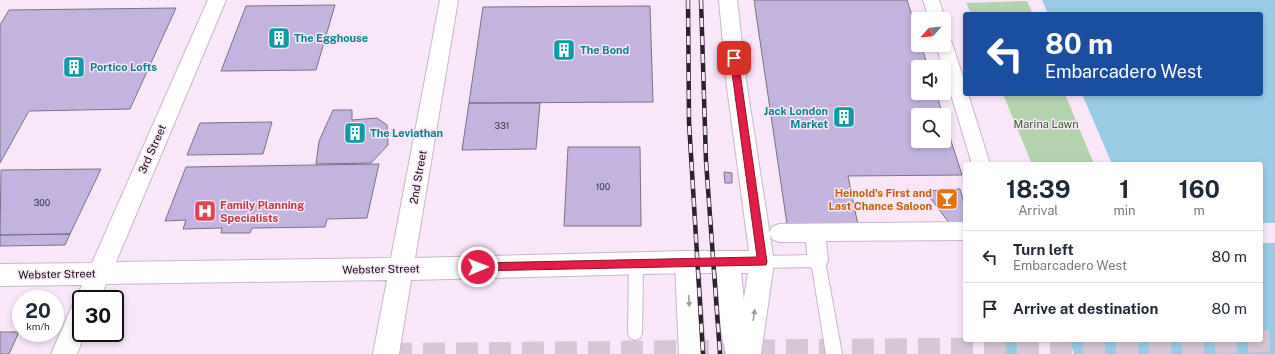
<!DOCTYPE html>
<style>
:root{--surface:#fff;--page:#f6f6f7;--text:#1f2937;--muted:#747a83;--line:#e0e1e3}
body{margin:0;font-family:"Public Sans",sans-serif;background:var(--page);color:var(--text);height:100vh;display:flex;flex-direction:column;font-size:15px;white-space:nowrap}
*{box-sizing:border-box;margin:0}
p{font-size:13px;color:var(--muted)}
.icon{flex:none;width:22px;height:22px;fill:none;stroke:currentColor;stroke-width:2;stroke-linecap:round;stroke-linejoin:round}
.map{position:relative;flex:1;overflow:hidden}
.side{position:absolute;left:963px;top:162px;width:300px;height:180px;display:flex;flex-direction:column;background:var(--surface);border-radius:4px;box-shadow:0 2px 6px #0003}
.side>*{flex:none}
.guide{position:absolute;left:963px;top:12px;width:300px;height:84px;border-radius:4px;box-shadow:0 2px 6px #0003;background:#1a4fa0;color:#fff;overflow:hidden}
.needle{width:26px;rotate:243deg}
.controls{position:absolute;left:911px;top:12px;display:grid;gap:8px}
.controls a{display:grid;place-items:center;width:40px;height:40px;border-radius:4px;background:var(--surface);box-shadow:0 2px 6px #0003;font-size:20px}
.speed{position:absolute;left:12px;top:290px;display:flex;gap:8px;font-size:20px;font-weight:700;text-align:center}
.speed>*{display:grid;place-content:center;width:52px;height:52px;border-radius:50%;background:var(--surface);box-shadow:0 2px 6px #0003;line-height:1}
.speed small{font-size:10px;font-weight:400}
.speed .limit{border:2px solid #111;border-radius:6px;background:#fff;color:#111}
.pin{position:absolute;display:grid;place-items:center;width:34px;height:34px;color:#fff;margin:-17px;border-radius:8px;box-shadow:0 2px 6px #0006}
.me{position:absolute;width:44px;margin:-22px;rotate:89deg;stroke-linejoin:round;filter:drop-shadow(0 0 3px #0008)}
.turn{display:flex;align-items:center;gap:14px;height:84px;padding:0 16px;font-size:18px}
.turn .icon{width:52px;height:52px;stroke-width:2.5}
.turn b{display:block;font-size:28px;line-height:34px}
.eta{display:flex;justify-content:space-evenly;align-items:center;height:68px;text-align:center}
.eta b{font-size:24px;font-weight:700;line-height:28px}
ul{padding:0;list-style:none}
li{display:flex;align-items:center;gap:12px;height:52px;padding:0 16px;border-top:1px solid var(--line)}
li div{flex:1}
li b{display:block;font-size:15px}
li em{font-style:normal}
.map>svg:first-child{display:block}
</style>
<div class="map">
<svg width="1275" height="354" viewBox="0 0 1275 354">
<rect width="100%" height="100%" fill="#f9e7f9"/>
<path fill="#b3d3ad" d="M1027 1 1033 14H971L966 3Z
M1003 94H1065L1094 164H1032Z"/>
<path fill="#99cce4" d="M1042 0H1275V354H1074L1069 340H1261V164H1112L1082 94H1261V14H1048Z
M994 340H1019L1023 346V354H998L993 345Z"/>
<path fill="#f9e7f9" d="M1261 223H1275V243H1261Z"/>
<path fill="#c2b4df" stroke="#787285" d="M754 0H907L918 35V45H921L928 67H918V93H936L943 115H918V141H944V119L962 175 848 176 859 230 788 231Z
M335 5 316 70 221 71 246 6Z
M650 6 653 102 469 103 483 7Z
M176 8 130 109 29 111 0 163V25L9 10Z
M469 103H540L536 149 462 150Z
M333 110H352V120L377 118 387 125 388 145 371 163 316 164 319 141Z
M272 122 263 154 187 155 200 123Z
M568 147H640L641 226H564Z
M379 164 367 218 327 219 325 227 252 228 250 233H221L222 228 183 229 186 220 165 221 186 167Z
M101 169 70 234 0 235 1 170Z
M724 172 732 173V183H725Z
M960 189 965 207V223L950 224 925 191Z
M70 234 65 245 0 246V235Z
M0 332H19L9 354H0Z"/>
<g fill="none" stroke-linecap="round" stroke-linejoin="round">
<path stroke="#d6c6d6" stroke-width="22" stroke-dasharray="22 11" stroke-linecap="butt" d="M390 354 1037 348 1275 341"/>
<g stroke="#c8b7c8" stroke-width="2">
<path id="service" d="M818 255 823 256 825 261 842 354H826L812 267 762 268 757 267 755 262 757 257 762 256Z
M636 258 641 259 643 264 642 333 640 338 635 340 630 338 628 333 629 264 631 259Z"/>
</g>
<g stroke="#c8b7c8" stroke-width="2">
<path id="pedestrian" d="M923 0H939L945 19 944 21V19H929Z
M944 37 950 39 952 43 965 83V94H968L990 164H972L936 45H944Z
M965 222V240L826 241 828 261 825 268 818 270 811 268 808 261 806 242H779L772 239 769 233 772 227 779 224Z"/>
</g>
<g stroke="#c8b7c8" stroke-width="2">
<path id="minor" d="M208 0H226L116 262 391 258 440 0H458L415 258 687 251 695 254 699 262 695 270 687 273 411 280 399 354H373L387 280 106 284 100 299H81V333H85L77 354H51L72 306 78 304 76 299 82 285 0 286V264L92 263Z
M728 251 736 254 740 262 747 331 752 354H726L721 331 716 262 720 254Z"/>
</g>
<g stroke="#c8b7c8" stroke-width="2">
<path id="tertiary" d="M719 0H737L747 87 774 262 761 354H735L748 273H700L705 354H679L675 262 679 254 687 251H749L727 87Z"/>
</g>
<use href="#service" fill="#fff" fill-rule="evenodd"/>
<use href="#pedestrian" fill="#fff" fill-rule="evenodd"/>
<use href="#minor" fill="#fff" fill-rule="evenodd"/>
<use href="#tertiary" fill="#fff" fill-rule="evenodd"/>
<g stroke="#2a232a" stroke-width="4.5">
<path id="rail" d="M688 0 689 122 703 354
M701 0 706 161 720 354"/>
</g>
<use href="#rail" stroke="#f9e7f9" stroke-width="3" stroke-dasharray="9" stroke-linecap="butt"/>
</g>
<defs><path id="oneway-solid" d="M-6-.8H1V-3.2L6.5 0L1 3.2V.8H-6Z"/></defs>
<g fill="#a09ea0">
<use href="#oneway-solid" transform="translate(689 301) rotate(87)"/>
<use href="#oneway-solid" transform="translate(754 315) rotate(-81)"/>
</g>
<path fill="#e11d48" stroke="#92132f" d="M734 55 738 58 767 262 766 265 475 271 473 267 475 264 478 263 757 257 730 58Z"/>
<defs>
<g id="building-square" transform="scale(1.15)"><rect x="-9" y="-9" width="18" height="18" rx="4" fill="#0f9aa8" stroke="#f9e7f9"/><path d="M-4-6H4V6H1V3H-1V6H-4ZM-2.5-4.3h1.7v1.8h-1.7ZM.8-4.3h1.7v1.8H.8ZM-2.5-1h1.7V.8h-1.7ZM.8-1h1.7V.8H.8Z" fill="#fff"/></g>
<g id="bar-square" transform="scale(1.15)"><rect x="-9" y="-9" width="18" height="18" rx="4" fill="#e8710a" stroke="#f9e7f9"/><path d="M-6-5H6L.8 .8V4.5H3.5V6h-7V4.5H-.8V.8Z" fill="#fff"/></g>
<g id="hospital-square" transform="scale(1.15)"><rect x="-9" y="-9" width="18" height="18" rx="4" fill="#e0444e" stroke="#f9e7f9"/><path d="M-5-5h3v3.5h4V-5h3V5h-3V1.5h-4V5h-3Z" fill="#fff"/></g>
</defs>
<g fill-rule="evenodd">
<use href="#building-square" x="279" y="38"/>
<use href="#building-square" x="564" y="50"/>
<use href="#building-square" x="74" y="67"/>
<use href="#building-square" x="844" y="117"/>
<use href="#building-square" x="355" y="133"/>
<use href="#bar-square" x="947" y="199"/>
<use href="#hospital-square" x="205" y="211"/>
</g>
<g text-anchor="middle" stroke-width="3" stroke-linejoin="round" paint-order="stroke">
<g font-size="9" fill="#3e3645">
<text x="502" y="129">331</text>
<text x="603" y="190">100</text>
<text x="42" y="206">300</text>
</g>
<g font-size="11" font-weight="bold" fill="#0d838f" stroke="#f9e7f9" text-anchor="start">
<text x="294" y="42">The Egghouse</text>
<text x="580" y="54">The Bond</text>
<text x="90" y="71">Portico Lofts</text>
<text x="828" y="115" text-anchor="end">Jack London<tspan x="828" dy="13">Market</tspan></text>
<text x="370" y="137">The Leviathan</text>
</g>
<g font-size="11" fill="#34602d" stroke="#f9e7f9">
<text x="1046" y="128">Marina Lawn</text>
</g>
<g font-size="11" fill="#120c12" stroke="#f9e7f9">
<text transform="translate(152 149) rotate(-66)" y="4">3rd Street</text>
<text transform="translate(418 177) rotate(-80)" y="4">2nd Street</text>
<text transform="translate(381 269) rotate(-1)" y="4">Webster Street</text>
<text transform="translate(57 274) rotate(-1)" y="4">Webster Street</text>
</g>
<g font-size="11" font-weight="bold" fill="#c56008" stroke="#f9e7f9" text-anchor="end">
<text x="932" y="197">Heinold's First and<tspan x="932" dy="13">Last Chance Saloon</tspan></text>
</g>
<g font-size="11" font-weight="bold" fill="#be3a42" stroke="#f9e7f9" text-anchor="start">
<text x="220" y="209">Family Planning<tspan x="220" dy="13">Specialists</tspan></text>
</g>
</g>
</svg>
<div class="controls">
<a><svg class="needle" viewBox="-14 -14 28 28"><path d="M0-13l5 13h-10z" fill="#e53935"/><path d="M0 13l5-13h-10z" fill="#747a83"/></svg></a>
<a><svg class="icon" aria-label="sound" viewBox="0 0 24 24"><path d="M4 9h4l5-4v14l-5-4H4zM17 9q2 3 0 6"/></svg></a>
<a><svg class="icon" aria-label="search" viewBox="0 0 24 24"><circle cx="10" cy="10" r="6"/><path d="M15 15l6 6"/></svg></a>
</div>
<div class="speed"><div>20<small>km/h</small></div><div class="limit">30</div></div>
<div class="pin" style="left:734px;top:58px;background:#d93025"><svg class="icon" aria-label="arrive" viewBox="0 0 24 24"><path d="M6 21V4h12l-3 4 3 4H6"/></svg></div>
<svg class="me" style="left:478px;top:267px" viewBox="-20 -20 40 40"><circle r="17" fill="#e11d48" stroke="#fff" stroke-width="3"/><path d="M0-11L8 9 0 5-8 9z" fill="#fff"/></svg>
<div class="guide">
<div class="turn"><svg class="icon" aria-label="left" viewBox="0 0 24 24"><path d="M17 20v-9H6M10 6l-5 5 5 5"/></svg><div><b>80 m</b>Embarcadero West</div></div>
</div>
<section class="side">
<div class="eta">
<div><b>18:39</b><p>Arrival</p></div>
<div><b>1</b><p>min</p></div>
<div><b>160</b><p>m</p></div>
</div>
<ul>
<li><svg class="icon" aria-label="left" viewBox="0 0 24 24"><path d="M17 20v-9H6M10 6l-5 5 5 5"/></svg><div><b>Turn left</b><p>Embarcadero West</p></div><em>80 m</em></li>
<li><svg class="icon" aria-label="arrive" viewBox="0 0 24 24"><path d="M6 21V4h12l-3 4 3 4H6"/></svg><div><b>Arrive at destination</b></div><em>80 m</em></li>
</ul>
</section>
</div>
